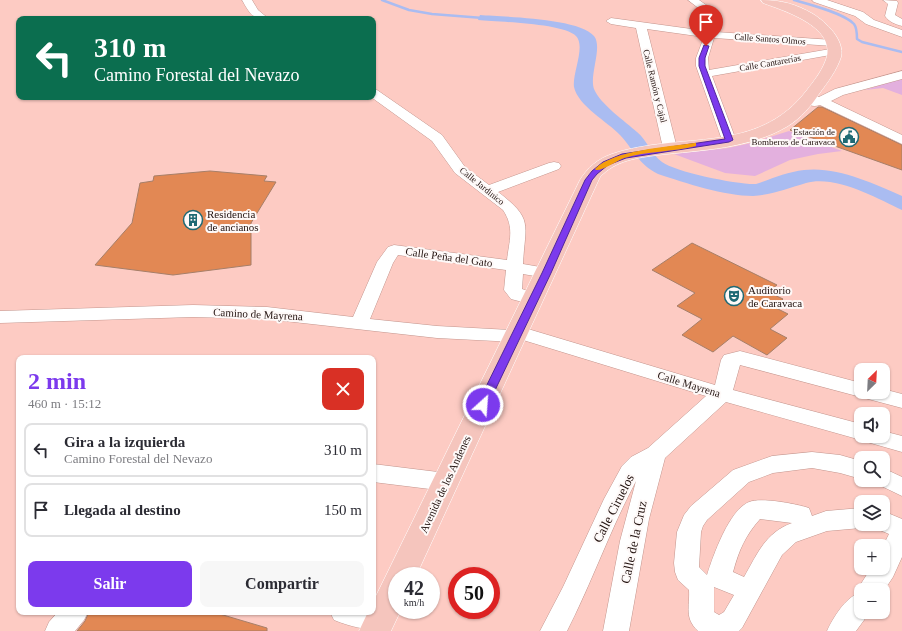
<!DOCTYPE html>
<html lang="es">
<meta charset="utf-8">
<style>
:root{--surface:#fff;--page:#f7f7f7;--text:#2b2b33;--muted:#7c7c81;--line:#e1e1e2;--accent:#7c3aed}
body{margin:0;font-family:Georgia,serif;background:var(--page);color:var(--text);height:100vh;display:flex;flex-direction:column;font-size:15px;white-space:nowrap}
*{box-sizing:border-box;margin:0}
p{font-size:13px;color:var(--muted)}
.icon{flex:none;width:22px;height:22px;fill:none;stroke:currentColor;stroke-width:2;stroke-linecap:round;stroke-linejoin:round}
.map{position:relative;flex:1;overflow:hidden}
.details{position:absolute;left:16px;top:355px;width:360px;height:260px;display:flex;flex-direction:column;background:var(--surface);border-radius:8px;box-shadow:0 1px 3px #0004}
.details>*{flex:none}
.guide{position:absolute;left:16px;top:16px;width:360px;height:84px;border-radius:8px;box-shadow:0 1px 3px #0004;background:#0b6e4f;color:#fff;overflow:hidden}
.needle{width:26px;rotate:24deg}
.tools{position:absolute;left:854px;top:363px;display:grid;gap:8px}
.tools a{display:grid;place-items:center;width:36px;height:36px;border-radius:8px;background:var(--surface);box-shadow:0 1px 3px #0004;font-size:20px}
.speed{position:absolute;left:388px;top:567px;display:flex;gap:8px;font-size:20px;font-weight:700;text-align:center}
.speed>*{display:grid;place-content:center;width:52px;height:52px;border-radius:50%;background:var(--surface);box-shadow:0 1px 3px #0004;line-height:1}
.speed small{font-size:10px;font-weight:400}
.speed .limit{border:6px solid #d22;background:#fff;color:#111}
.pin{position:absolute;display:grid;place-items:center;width:34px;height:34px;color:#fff;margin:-41px -17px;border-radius:50% 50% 50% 0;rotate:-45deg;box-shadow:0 0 4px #0007}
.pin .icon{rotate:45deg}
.me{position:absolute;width:44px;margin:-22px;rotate:26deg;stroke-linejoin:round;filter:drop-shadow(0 0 3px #0008)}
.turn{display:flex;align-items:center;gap:14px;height:84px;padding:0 12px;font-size:18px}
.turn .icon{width:52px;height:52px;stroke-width:2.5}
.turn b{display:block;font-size:28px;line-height:34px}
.round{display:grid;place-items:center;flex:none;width:42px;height:42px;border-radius:8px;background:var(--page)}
.headline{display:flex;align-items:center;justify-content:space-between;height:68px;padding:0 12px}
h1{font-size:24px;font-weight:700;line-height:30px;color:var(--accent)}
.cta{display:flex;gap:8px;margin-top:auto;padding:8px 12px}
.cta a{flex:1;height:46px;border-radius:8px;background:var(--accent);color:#fff;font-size:16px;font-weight:700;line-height:46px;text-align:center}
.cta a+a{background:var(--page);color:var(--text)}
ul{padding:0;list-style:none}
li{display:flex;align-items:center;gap:12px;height:54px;margin:0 8px 6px;padding:0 4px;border:2px solid var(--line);border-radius:8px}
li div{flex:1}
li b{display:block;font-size:15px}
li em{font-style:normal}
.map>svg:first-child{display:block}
</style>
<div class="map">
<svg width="902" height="631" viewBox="0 0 902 631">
<rect width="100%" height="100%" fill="#fdcbc3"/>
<path fill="#e3b0de" d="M902 78V95L883 88 865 90Z
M789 131 842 151 818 154 790 160 755 176 725 173 674 154 728 148 751 143Z"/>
<path fill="#aabcf1" d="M480 15C504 17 579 18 594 36 603 47 589 75 594 89 600 104 626 122 637 132 647 140 651 154 662 162 675 172 739 185 756 184 771 179 787 172 804 170 836 166 873 183 902 196V210C876 198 836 175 806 183 789 188 772 195 753 196 725 196 685 183 658 174 638 164 634 150 620 135 608 122 578 106 574 87 572 74 586 46 576 36 563 23 498 22 478 20Z"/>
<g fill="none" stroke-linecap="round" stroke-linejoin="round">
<path stroke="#aabcf1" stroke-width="2.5" d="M382 0 409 10 432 14 483 18
M794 0C808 4 844 13 854 24 857 28 857 34 857 39L862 42 902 52"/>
</g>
<path fill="#e28854" stroke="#a67f69" d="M818 107H822L902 145V170L790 130Z
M210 171 267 176 264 181 276 182 251 223V265L173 275 95 265 132 223 140 183 153 181 154 176Z
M692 243 777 285 768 292 783 299 774 307 788 314 770 329 787 338 767 355 733 336 713 352 682 335 702 319 677 306 695 293 652 270Z
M89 612H213L267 628V631H77L85 621Z"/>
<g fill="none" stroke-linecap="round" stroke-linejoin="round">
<g stroke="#c3958d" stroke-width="1">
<path id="minor" d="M242 0H252L258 10 269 19C252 19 250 14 242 0Z
M688 0H699L719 14 720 20 716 32 833 40 838 43 833 46 714 38 708 58 709 70 836 48 842 51 836 54 712 76 736 140 734 143H724L722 140 696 66V58L704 37 647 29 677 148 675 151 670 152 665 151 663 148 636 28 611 24 606 21 611 18 706 31 710 17Z
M812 0H827L863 12 874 20 902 30V37L866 24 855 16 814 2Z
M883 0 897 1 898 3 895 15 902 19V26C895 24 889 22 885 16L888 4Z
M902 71V79L843 95 831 101 902 135V144L820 105C813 107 808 106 804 100L806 93H814L816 97H819L835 89Z
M373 89 377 90 442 135 465 167 489 185 549 163 554 162 559 163 561 166 559 169 498 192C534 219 525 224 523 264L552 269 554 273 552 277 546 278 523 274 522 289 540 295 543 299 540 303 534 305 511 299 504 290 506 270 398 255 393 263 370 319 437 326 510 330 518 326 715 385 721 360 724 355 740 351 861 383V392H883V389L902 394V408L740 365 733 390 861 424V436H883V431L902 436V452L867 442 865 439 861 440 726 402 665 458 649 519 629 631H603L620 541 636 481C610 530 592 582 567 631H540L563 587 604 499 622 466 631 457 648 448 706 396 523 340 516 342 437 338 267 319 193 317 0 323V311L193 305 267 307 353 317 377 262 388 247 394 245 507 260C509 241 515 228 503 210L455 173 432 141 371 97H373Z
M812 452 840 455 861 461V479L840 473 812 468 773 473 749 482 707 520 703 526 701 532 699 567 707 575C713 556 729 510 749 502 761 497 797 504 809 508L812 516 826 511 861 508V524L869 525 861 528 827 531 796 542 782 555 742 628 739 631H698C684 618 690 607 689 590L678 580 675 572 674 563 677 532 684 515 691 506 733 470 772 456ZM760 519 792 523C765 533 758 553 744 577L733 572C739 550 745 536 760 519ZM714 587 734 595 724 612 719 615 714 612Z
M373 464 446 473 454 476 457 482 454 488 446 491 373 482Z
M883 468 902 477V496L875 483 873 480H883Z
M883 511 902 519V557L893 577 883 592V590H861V612H870L856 631H827C833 618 845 598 859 593L857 590 871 568H883V546L889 534 875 528 873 524H883Z
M373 608 388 614 392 622 388 630C370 631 351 627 334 620L330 612H373Z
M58 612H88L84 620 75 631H45L49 622Z"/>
</g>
<g stroke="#fff" stroke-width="1">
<path id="major" d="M761 0C781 0 796 4 813 14 826 22 845 40 841 57 837 70 827 83 819 94 811 106 801 118 788 126 750 149 701 150 658 155 637 158 616 160 600 177L416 576H397V610H401L391 631H359L368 612H373V602L580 180C588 167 598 159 612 154 680 131 757 156 807 90 814 81 821 72 825 62 840 28 785 11 763 3Z"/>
</g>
<use href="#minor" fill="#fff" fill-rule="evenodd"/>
<use href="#major" fill="#f5c5bd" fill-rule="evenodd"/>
</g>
<path fill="#7c3aed" stroke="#51269a" d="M704 45 709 46 705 58V66L733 140 729 142 626 158 608 165 597 174 592 180 551 273 488 405 486 407H479L477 405 542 273 585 180 592 171 603 162 622 154 725 139 699 66V58Z"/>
<path fill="#f59e0b" d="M694 143H696V146C673 152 647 151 624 158 617 161 602 171 596 170L595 169C613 150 668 147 694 143Z"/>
<defs>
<g id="civic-ring" transform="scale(1)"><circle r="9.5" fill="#fef9f8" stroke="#1f6974" stroke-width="1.5"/><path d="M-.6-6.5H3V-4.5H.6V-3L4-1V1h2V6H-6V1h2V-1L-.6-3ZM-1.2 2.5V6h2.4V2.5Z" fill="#1f6974"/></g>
<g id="building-ring" transform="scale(1)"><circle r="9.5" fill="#fef9f8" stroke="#1f6974" stroke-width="1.5"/><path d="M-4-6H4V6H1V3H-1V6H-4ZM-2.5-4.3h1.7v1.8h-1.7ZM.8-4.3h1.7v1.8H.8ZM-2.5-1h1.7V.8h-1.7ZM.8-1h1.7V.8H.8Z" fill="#1f6974"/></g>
<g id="theatre-ring" transform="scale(1)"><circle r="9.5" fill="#fef9f8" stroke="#1f6974" stroke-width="1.5"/><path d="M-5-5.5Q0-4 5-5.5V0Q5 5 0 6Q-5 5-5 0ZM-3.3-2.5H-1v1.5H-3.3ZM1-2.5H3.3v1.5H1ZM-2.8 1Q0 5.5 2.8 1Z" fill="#1f6974"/></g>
</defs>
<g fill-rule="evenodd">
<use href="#civic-ring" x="849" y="137"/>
<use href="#building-ring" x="193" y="220"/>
<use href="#theatre-ring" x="734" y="296"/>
</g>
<g text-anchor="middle" stroke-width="4" stroke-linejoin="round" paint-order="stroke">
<g font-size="9" fill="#22120f" stroke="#fef9f8">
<text transform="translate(770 39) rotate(4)" y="3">Calle Santos Olmos</text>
<text transform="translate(770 63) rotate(-10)" y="3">Calle Cantarerías</text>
<text transform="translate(655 86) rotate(76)" y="3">Calle Ramón y Cajal</text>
<text transform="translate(482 186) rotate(39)" y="3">Calle Jardinico</text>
</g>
<g font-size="9" fill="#22120f" stroke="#fef9f8" text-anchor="end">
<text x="835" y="135">Estación de<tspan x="835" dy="10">Bomberos de Caravaca</tspan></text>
</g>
<g font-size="11" fill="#22120f" stroke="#fef9f8" text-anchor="start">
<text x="207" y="218">Residencia<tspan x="207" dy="13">de ancianos</tspan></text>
<text x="748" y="294">Auditorio<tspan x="748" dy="13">de Caravaca</tspan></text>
</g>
<g font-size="11" fill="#22120f" stroke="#fef9f8">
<text transform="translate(449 257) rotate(8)" y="4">Calle Peña del Gato</text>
<text transform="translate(258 314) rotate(3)" y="4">Camino de Mayrena</text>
<text transform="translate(689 384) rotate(17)" y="4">Calle Mayrena</text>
<text transform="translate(445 484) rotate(-65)" y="4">Avenida de los Andenes</text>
</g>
<g font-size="13" fill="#22120f" stroke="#fef9f8">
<text transform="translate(613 508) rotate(-63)" y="5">Calle Ciruelos</text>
<text transform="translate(633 542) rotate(-78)" y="5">Calle de la Cruz</text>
</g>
</g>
</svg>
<div class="tools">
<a><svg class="needle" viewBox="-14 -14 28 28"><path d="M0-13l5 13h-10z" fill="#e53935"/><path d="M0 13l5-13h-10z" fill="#7c7c81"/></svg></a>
<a><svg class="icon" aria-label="sound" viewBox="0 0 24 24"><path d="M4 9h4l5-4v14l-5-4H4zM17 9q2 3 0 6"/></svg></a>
<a><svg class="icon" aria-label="search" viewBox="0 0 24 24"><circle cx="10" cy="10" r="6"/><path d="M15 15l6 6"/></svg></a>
<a><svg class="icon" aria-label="layers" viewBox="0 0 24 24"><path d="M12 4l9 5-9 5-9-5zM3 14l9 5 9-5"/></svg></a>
<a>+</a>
<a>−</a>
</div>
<div class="speed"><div>42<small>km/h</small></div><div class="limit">50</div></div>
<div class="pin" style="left:706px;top:46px;background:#d93025"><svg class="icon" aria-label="arrive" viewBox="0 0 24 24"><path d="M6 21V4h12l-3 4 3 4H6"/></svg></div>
<svg class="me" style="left:483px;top:405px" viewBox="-20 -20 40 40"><circle r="17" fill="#7c3aed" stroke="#fff" stroke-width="3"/><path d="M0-11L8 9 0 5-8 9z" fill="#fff"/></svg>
<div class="guide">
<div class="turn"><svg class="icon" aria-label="left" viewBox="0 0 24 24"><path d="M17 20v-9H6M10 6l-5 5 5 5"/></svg><div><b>310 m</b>Camino Forestal del Nevazo</div></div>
</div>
<section class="details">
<div class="headline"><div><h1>2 min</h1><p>460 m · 15:12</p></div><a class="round" style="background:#d93025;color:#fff"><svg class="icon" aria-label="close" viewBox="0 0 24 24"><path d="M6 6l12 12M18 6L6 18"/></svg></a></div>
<ul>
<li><svg class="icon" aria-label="left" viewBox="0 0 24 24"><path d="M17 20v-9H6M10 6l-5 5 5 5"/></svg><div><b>Gira a la izquierda</b><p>Camino Forestal del Nevazo</p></div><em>310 m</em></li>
<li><svg class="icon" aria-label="arrive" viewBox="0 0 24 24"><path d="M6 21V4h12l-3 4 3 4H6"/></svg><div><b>Llegada al destino</b></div><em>150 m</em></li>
</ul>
<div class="cta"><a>Salir</a><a>Compartir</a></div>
</section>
</div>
